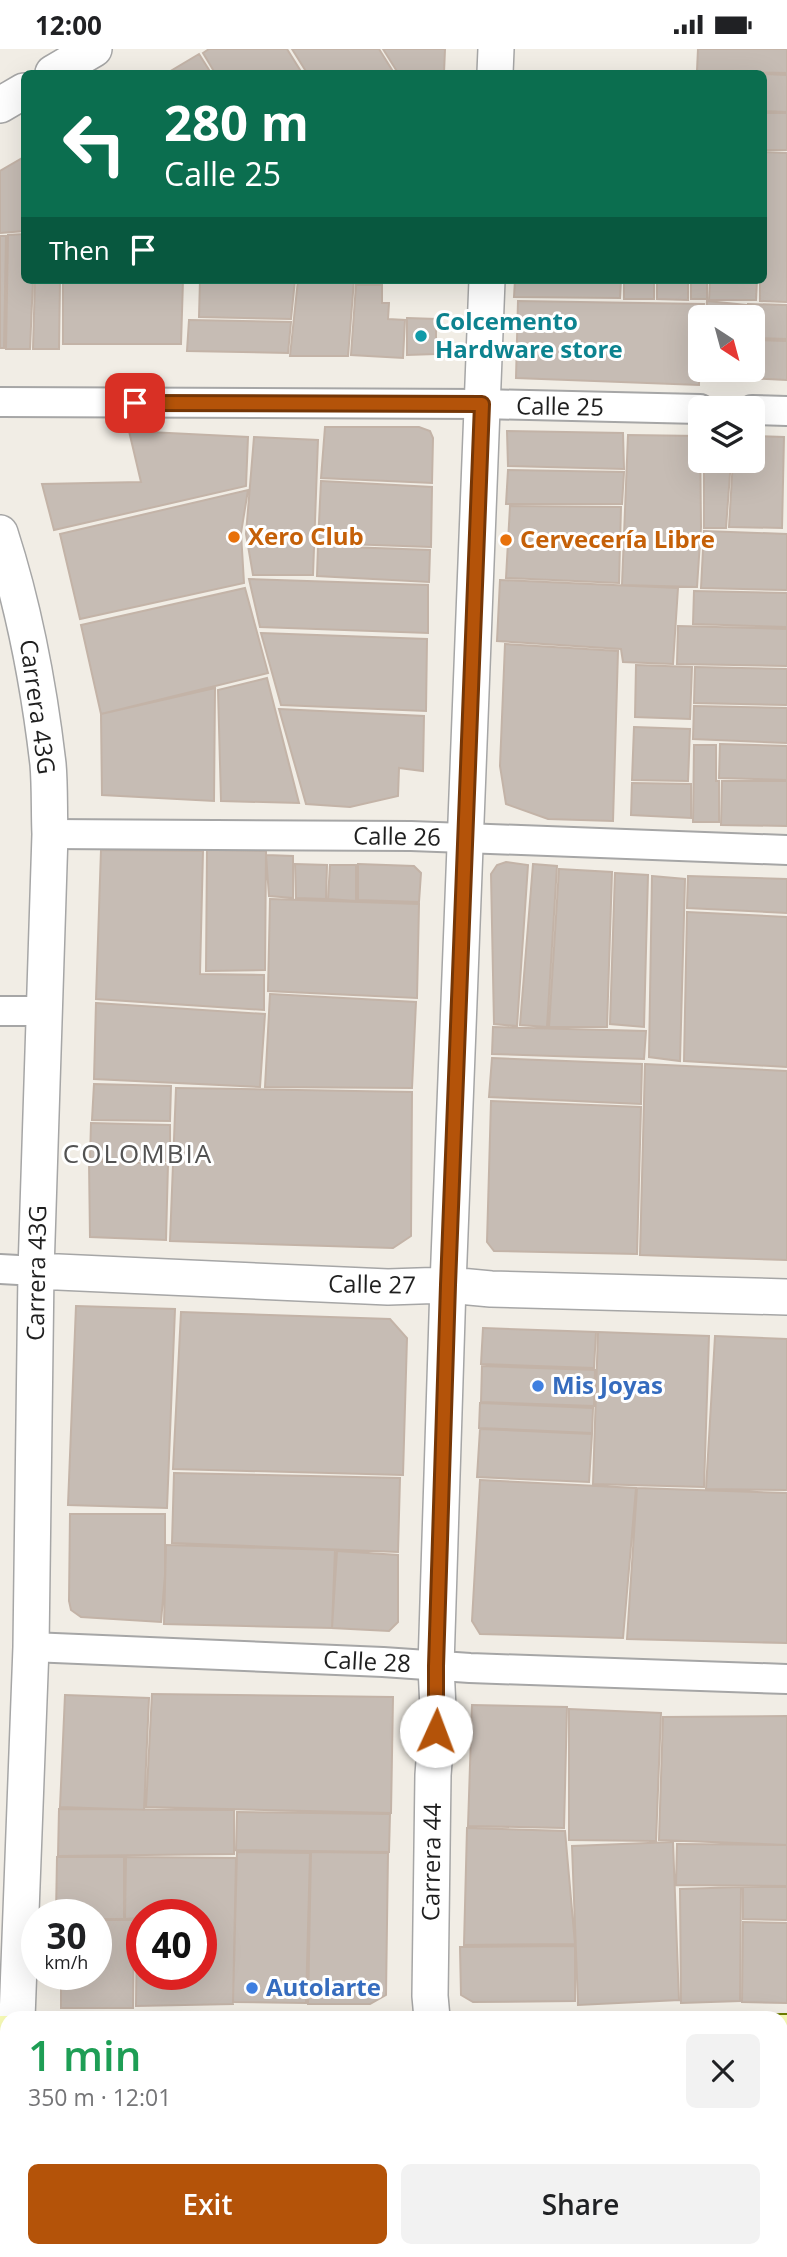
<!DOCTYPE html>
<meta charset="utf-8">
<style>
:root{--surface:#fff;--page:#f2f2f2;--text:#202124;--muted:#757577;--accent:#b45309}
body{margin:0;font-family:"Open Sans",sans-serif;background:var(--page);color:var(--text);height:100vh;display:flex;flex-direction:column;font-size:26px;white-space:nowrap}
*{box-sizing:border-box;margin:0}
p{font-size:23px;color:var(--muted)}
.icon{flex:none;width:38px;height:38px;fill:none;stroke:currentColor;stroke-width:2;stroke-linecap:round;stroke-linejoin:round}
.map{position:relative;flex:1;overflow:hidden}
.side{position:absolute;left:0px;top:1962px;width:788px;height:247px;display:flex;flex-direction:column;background:var(--surface);border-radius:21px 21px 0 0;box-shadow:0 7px 28px #0002}
.side>*{flex:none}
.guide{position:absolute;left:21px;top:21px;width:746px;height:214px;border-radius:10px;box-shadow:0 7px 28px #0002;background:#0b6e4f;color:#fff;overflow:hidden}
.needle{width:46px;rotate:144deg}
.controls{position:absolute;left:688px;top:256px;display:grid;gap:14px}
.controls a{display:grid;place-items:center;width:77px;height:77px;border-radius:10px;background:var(--surface);box-shadow:0 7px 28px #0002;font-size:35px}
.speed{position:absolute;left:21px;top:1850px;display:flex;gap:14px;font-size:35px;font-weight:700;text-align:center}
.speed>*{display:grid;place-content:center;width:91px;height:91px;border-radius:50%;background:var(--surface);box-shadow:0 7px 28px #0002;line-height:1}
.speed small{font-size:18px;font-weight:400}
.speed .limit{border:10px solid #d22;background:#fff;color:#111}
.pin{position:absolute;display:grid;place-items:center;width:60px;height:60px;color:#fff;margin:-30px;border-radius:14px;box-shadow:0 4px 10px #0006}
.me{position:absolute;width:77px;margin:-38px;rotate:2deg;stroke-linejoin:round;filter:drop-shadow(0 0 5px #0008)}
.turn{display:flex;align-items:center;gap:24px;height:147px;padding:0 28px;font-size:32px}
.turn .icon{width:91px;height:91px;stroke-width:2.5}
.turn b{display:block;font-size:49px;line-height:60px}
.then{display:flex;align-items:center;height:66px;padding:0 28px;background:#0003;gap:14px;font-size:26px}
.round{display:grid;place-items:center;flex:none;width:74px;height:74px;border-radius:10px;background:var(--page)}
.headline{display:flex;align-items:center;justify-content:space-between;height:119px;padding:0 28px}
h1{font-size:42px;font-weight:600;line-height:52px;color:#1e9e55}
.primary-button{display:flex;gap:14px;margin-top:auto;padding:14px 28px}
.primary-button a{flex:1;height:80px;border-radius:10px;background:var(--accent);color:#fff;font-size:28px;font-weight:600;line-height:80px;text-align:center}
.primary-button a+a{background:var(--page);color:var(--text)}
.status{display:flex;justify-content:space-between;align-items:center;height:49px;padding:0 35px;background:var(--surface);direction:ltr}
.status svg{height:19px;fill:currentColor}
.map>svg:first-child{display:block}
</style>
<div class="status"><b>12:00</b><svg viewBox="0 0 49 12"><path d="M0 12V9h3v3zM5 12V6h3v6zM10 12V3h3v9zM15 12V0h3v12zM26 1h20v11H26zM47 4h2v5h-2z"/></svg></div>
<div class="map">
<svg width="787" height="2208" viewBox="0 0 787 2208">
<rect width="100%" height="100%" fill="#f1ede5"/>
<path fill="#c6bcb4" stroke="#c3b3a7" stroke-width="2" fill-rule="evenodd" d="M209 0H287L302 24H215L203 4Z
M292 0H379L394 24H307Z
M383 0H445L444 24H398Z
M698 0H787V24L697 22Z
M199 5 211 24H170L169 23Z
M763 25 787 26V63L763 62Z
M763 64H787V101H763Z
M763 103 787 104V253L760 252V231H763Z
M24 108V182L0 184V122Z
M24 185V231H33L30 300H6L8 186Z
M0 187H6L4 299H0Z
M35 231H60L59 300H33Z
M63 231H183L181 295H63Z
M200 231H295L291 270 199 268Z
M298 231H354L348 307H290Z
M515 231H621L620 249 514 248Z
M624 231H654V250H624Z
M657 231H688V251L657 250Z
M691 231H707V250H691Z
M710 231H757L756 251H709Z
M356 236H382V254H389L388 270 405 271 403 309 351 306Z
M518 252 704 255 703 268H700L699 336 516 329Z
M707 252 746 256 745 268H706Z
M748 255 787 256V290L752 289V268H748Z
M407 269 436 270V305L407 306Z
M189 271 291 273 288 304 187 302Z
M752 291 787 292V331L745 329 746 320H752Z
M705 320H743L742 331 704 329Z
M325 378H419L430 382 433 389 432 434 321 429Z
M129 382 248 388 246 437 54 481 42 435 141 433Z
M507 382 623 384 624 420 508 417Z
M628 386 700 387 701 478 697 538 622 536Z
M752 387 784 388 782 479 729 478 733 411H752Z
M254 388 318 391 313 526H253L246 485Z
M704 411H731L726 479H704Z
M508 421 624 423 622 455H506Z
M321 432 432 438 431 498 318 494Z
M248 441 241 484 244 534 80 570 60 485Z
M510 457 621 458 619 534 506 529Z
M704 482 787 485V541L701 539Z
M318 497 430 501 429 533 317 527Z
M249 530 428 536V584L260 578Z
M500 531 678 539 673 615 623 613 621 600 497 592Z
M245 539 268 624 101 665 81 576Z
M694 542 787 544V578L693 575Z
M678 577 787 580V617L677 615Z
M261 584 427 590 426 662 281 656Z
M505 595 618 602 613 772 548 770 506 755 500 717Z
M636 616 692 618 690 670 635 668Z
M695 618 787 620V656L694 654Z
M267 629 299 754 221 752 218 641Z
M215 639 214 752 102 746 101 665Z
M694 657 787 659V694L693 690Z
M279 660 424 667 423 722 399 719 398 747 350 758 306 755Z
M634 678 690 680 688 732 632 731Z
M720 695 787 697V731L719 729Z
M694 696H716V732H719V773H693Z
M722 732H787V777L721 776Z
M632 734 691 735V769L631 766Z
M101 801 203 802 200 925 264 926V961L96 950Z
M207 801 266 802 265 921 206 922Z
M266 806 293 807V849L269 847Z
M506 813 528 816 517 977 494 975 491 825 497 816Z
M295 815 327 816 326 850 296 849Z
M358 815 414 817 421 824 419 853 358 851Z
M533 815 557 817 547 978 520 976Z
M330 816H356V852L328 850Z
M559 820 612 823 607 978H549Z
M615 824 648 826 644 978 610 975Z
M652 827 685 830 680 1012 649 1008Z
M688 827 787 830V864L687 859Z
M270 850 419 855 417 949 268 942Z
M687 863 787 868V1018L684 1012Z
M270 945 416 953 412 1039 265 1038Z
M96 954 265 965 260 1038 94 1030Z
M493 978 646 982 644 1010 492 1005Z
M492 1009 642 1015 641 1055 489 1048Z
M645 1015 787 1022V1211L640 1206Z
M94 1035 171 1037 170 1072 92 1071Z
M176 1039 412 1043 411 1187 393 1199 170 1192Z
M491 1052 641 1058 637 1205 494 1202 487 1193Z
M91 1074 170 1076V1112L90 1110Z
M89 1112 168 1115 166 1191 90 1188Z
M76 1257 175 1260 167 1459 68 1456Z
M181 1263 390 1270 407 1289 403 1426 173 1420Z
M483 1279 596 1283 594 1319 481 1315Z
M598 1283 709 1287 704 1438 593 1435Z
M715 1287 787 1290V1441L706 1440Z
M482 1317 595 1321 594 1357 481 1353Z
M480 1354 593 1359 592 1384 479 1379Z
M480 1380 592 1385 589 1433 477 1428Z
M174 1424 400 1429 398 1503 172 1494Z
M480 1431 636 1439 623 1589 480 1585 472 1572Z
M637 1439 787 1444V1594L627 1590Z
M70 1465H165V1526L161 1573 81 1568 71 1561 69 1552Z
M166 1496 335 1501 332 1579 164 1575Z
M337 1502 398 1506V1573L389 1582 332 1579Z
M152 1645 393 1648 391 1764 146 1758Z
M65 1646 149 1649 144 1761 60 1758Z
M472 1656 567 1658 564 1779 468 1777Z
M569 1660 661 1664 656 1792 569 1791Z
M787 1667V1796L659 1791 663 1668Z
M59 1760 234 1761V1805L58 1807Z
M237 1763 390 1765 389 1803 236 1801Z
M467 1779 565 1782 575 1895 464 1896Z
M673 1793 679 1951 578 1956 572 1797Z
M677 1795 787 1796V1837L676 1836Z
M237 1803 310 1804 306 1954 233 1953Z
M311 1803 388 1804 386 1946 370 1955H308Z
M57 1808H124V1870H96V1866H56Z
M126 1808 236 1809 233 1955 136 1957 137 1869 125 1870ZM142 1866H201V1925H142Z
M741 1838 740 1952 681 1954 680 1840Z
M743 1838H787V1871L743 1870Z
M96 1871H134L133 1959H61V1925H96Z
M743 1873 787 1874V1954L742 1953Z
M575 1897V1952L473 1953 461 1946 460 1898Z
M780 2102H787V2208H728V2202H780Z
M0 2118H7V2202H446V2208H0Z
M531 2202H722V2208H531Z"/>
<g fill="none" stroke-linecap="round" stroke-linejoin="round">
<g stroke="#a6a6a6" stroke-width="18">
<path id="service" d="M599 2202 600 2208"/>
</g>
<g stroke="#a6a6a6" stroke-width="32">
<path id="minor" d="M0 353 482 355 700 360
M752 361 787 362
M50 785 411 787 787 801
M0 962H45
M0 1220 36 1222
M31 1598 383 1613 470 1619 787 1630"/>
</g>
<g stroke="#a6a6a6" stroke-width="38">
<path id="tertiary" d="M53 24 94 0
M495 24 496 0
M0 56 24 42
M0 484C24 558 39 638 48 715 50 738 49 762 50 785L36 1222 31 1598 17 1969
M36 1222 388 1238 448 1236 491 1240 787 1248
M432 1969 430 1947 433 1726 438 1660 436 1617 448 1236 487 231
M496 2208V2202"/>
</g>
<g stroke="#6e7d00" stroke-width="42">
<path id="secondary" d="M780 1985H787
M0 1986H7
M0 2053H7
M780 2060H787"/>
</g>
<use href="#service" stroke="#fff" stroke-width="14"/>
<use href="#minor" stroke="#fff" stroke-width="28"/>
<use href="#tertiary" stroke="#fff" stroke-width="35"/>
<use href="#secondary" stroke="#f9fdb7" stroke-width="38"/>
</g>
<g fill="none" stroke-linecap="round" stroke-linejoin="round">
<g stroke="#753606" stroke-width="18">
<path id="route" d="M135 354 482 355 448 1236 436 1617V1682"/>
</g>
<use href="#route" stroke="#b45309" stroke-width="12"/>
</g>
<circle fill="#0f9aa8" stroke="#fff" stroke-width="2.5" cx="421" cy="287" r="7"/>
<g fill="#e8710a" stroke="#fff" stroke-width="2.5">
<circle cx="234" cy="488" r="7"/>
<circle cx="506" cy="491" r="7"/>
</g>
<g fill="#3f7fe0" stroke="#fff" stroke-width="2.5">
<circle cx="538" cy="1337" r="7"/>
<circle cx="252" cy="1939" r="7"/>
</g>
<g text-anchor="middle" stroke-width="6" stroke-linejoin="round" paint-order="stroke">
<g font-size="24" font-weight="bold" fill="#0d838f" stroke="#fff" text-anchor="start">
<text x="435" y="281">Colcemento<tspan x="435" dy="28">Hardware store</tspan></text>
</g>
<g font-size="24" fill="#1f1f1f" stroke="#fff">
<text transform="translate(560 358) rotate(1)" y="8">Calle 25</text>
<text transform="translate(37 658) rotate(82)" y="8">Carrera 43G</text>
<text transform="translate(397 788) rotate(1)" y="8">Calle 26</text>
<text transform="translate(37 1224) rotate(-89)" y="8">Carrera 43G</text>
<text transform="translate(372 1236) rotate(1)" y="8">Calle 27</text>
<text transform="translate(367 1613) rotate(3)" y="8">Calle 28</text>
<text transform="translate(432 1813) rotate(-89)" y="8">Carrera 44</text>
</g>
<g font-size="24" font-weight="bold" fill="#c56008" stroke="#fff" text-anchor="start">
<text x="248" y="496">Xero Club</text>
<text x="520" y="499">Cervecería Libre</text>
</g>
<g font-size="24" font-weight="bold" fill="#366cbe" stroke="#fff" text-anchor="start">
<text x="552" y="1345">Mis Joyas</text>
<text x="266" y="1947">Autolarte</text>
</g>
<g font-size="26" letter-spacing="2" fill="#525252" stroke="#fff">
<text x="138" y="1114">COLOMBIA</text>
</g>
</g>
</svg>
<div class="controls">
<a><svg class="needle" viewBox="-14 -14 28 28"><path d="M0-13l5 13h-10z" fill="#e53935"/><path d="M0 13l5-13h-10z" fill="#757577"/></svg></a>
<a><svg class="icon" aria-label="layers" viewBox="0 0 24 24"><path d="M12 4l9 5-9 5-9-5zM3 14l9 5 9-5"/></svg></a>
</div>
<div class="speed"><div>30<small>km/h</small></div><div class="limit">40</div></div>
<div class="pin" style="left:135px;top:354px;background:#d93025"><svg class="icon" aria-label="arrive" viewBox="0 0 24 24"><path d="M6 21V4h12l-3 4 3 4H6"/></svg></div>
<svg class="me" style="left:436px;top:1682px" viewBox="-20 -20 40 40"><circle r="19" fill="#fff"/><path d="M0-13L10 11 0 6-10 11z" fill="#b45309"/></svg>
<div class="guide">
<div class="turn"><svg class="icon" aria-label="left" viewBox="0 0 24 24"><path d="M17 20v-9H6M10 6l-5 5 5 5"/></svg><div><b>280 m</b>Calle 25</div></div>
<div class="then">Then<svg class="icon" aria-label="arrive" viewBox="0 0 24 24"><path d="M6 21V4h12l-3 4 3 4H6"/></svg></div>
</div>
<section class="side">
<div class="headline"><div><h1>1 min</h1><p>350 m · 12:01</p></div><a class="round"><svg class="icon" aria-label="close" viewBox="0 0 24 24"><path d="M6 6l12 12M18 6L6 18"/></svg></a></div>
<div class="primary-button"><a>Exit</a><a>Share</a></div>
</section>
</div>
